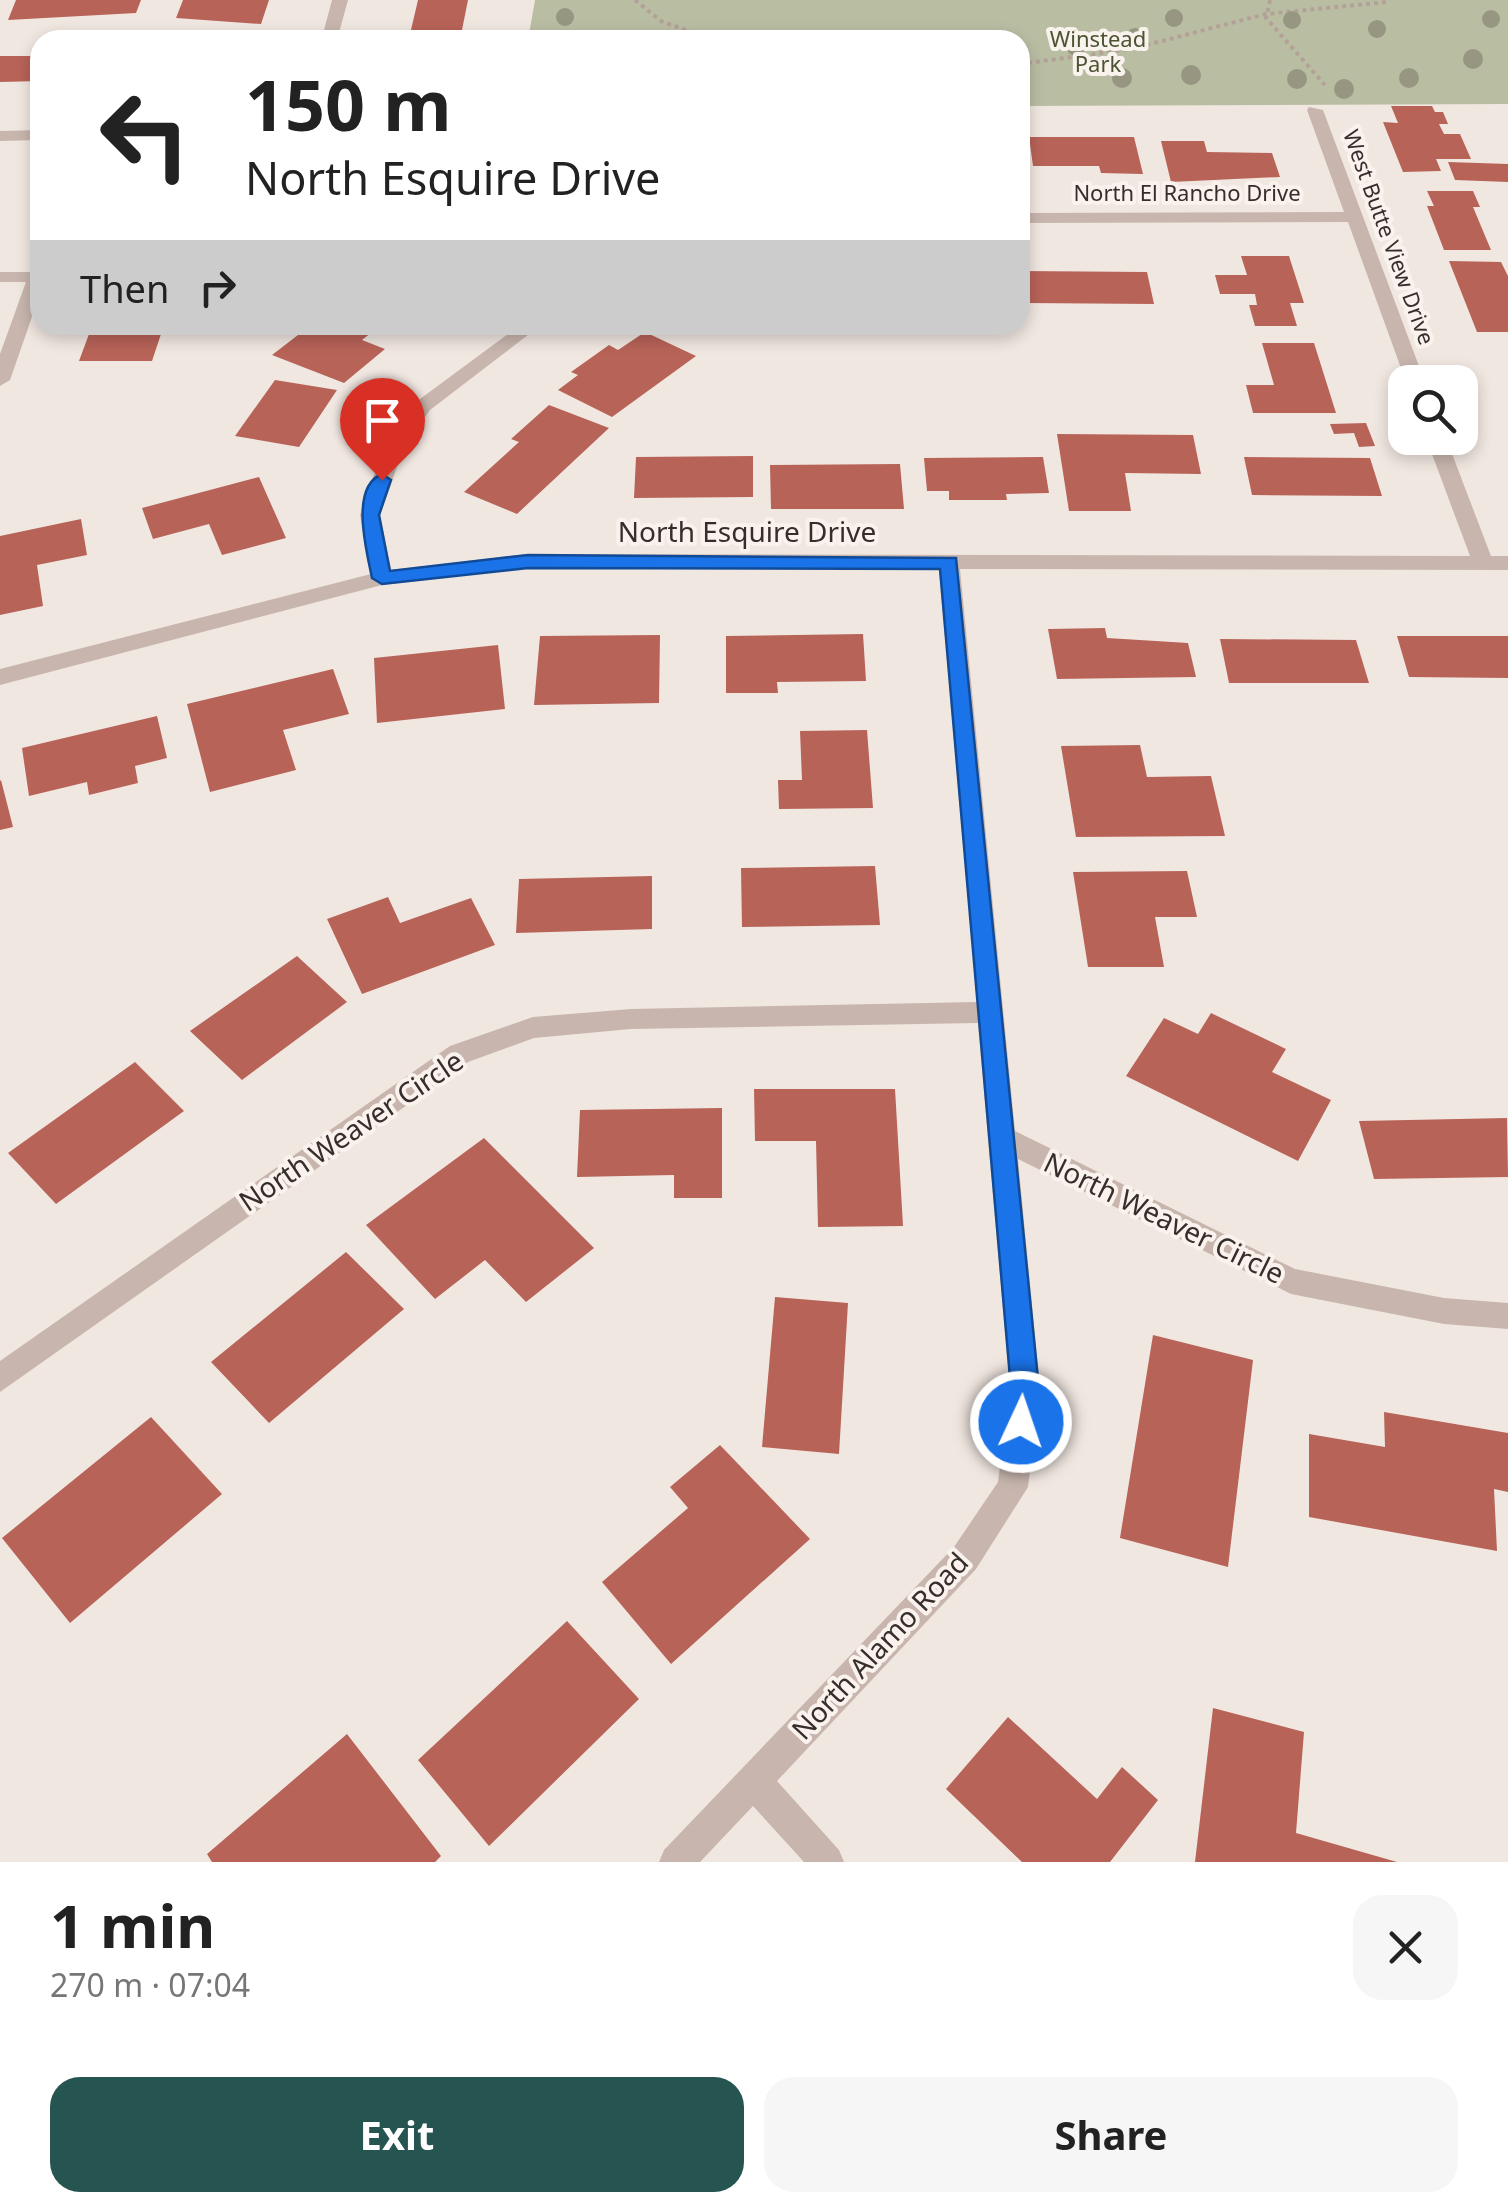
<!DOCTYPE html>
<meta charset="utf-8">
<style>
:root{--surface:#fff;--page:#f6f6f6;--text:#222;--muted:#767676;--accent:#265451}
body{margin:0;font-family:"Noto Sans",sans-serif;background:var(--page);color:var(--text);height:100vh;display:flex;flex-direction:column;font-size:38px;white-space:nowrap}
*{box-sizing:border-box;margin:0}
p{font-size:32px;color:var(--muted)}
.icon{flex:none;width:55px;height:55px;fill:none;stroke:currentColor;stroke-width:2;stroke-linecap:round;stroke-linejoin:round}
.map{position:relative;height:1862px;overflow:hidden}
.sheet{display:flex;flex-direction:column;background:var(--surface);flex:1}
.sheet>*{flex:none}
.hud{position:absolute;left:30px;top:30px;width:1000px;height:305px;border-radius:30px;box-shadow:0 5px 15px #0003;background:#fff;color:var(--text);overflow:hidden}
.tools{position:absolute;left:1388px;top:365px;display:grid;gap:20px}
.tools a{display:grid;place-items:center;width:90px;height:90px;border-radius:20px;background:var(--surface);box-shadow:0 5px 15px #0003;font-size:50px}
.pin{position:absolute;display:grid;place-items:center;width:85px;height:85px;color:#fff;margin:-102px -42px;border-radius:50% 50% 50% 0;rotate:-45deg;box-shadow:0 0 10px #0007}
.pin .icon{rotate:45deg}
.me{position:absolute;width:110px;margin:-55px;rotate:3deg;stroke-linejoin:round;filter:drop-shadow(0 0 8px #0008)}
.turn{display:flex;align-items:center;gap:35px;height:210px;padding:0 50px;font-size:45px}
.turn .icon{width:130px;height:130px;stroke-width:2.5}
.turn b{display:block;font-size:70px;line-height:85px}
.then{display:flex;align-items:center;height:95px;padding:0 50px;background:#0003;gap:20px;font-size:38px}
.round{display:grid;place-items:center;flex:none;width:105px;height:105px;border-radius:30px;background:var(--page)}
.headline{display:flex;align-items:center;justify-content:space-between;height:170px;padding:0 50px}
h1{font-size:60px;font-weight:700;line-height:75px}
.button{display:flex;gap:20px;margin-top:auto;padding:20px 50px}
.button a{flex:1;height:115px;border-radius:30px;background:var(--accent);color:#fff;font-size:40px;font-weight:700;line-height:115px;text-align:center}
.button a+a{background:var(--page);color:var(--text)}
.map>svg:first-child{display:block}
</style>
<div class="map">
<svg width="1508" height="1862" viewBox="0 0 1508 1862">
<rect width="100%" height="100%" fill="#f1e7e1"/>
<path fill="#b9bea3" d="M535 0H1508V104L1020 106V40H528Z"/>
<path fill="#b86358" d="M16 0H141L136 13 8 20Z
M183 0H269L261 24 176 18Z
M418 0H468L461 35 410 34Z
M0 56H40V81L0 82Z
M1391 106H1432L1435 112H1443L1448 124H1439L1444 134H1460L1471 159H1436L1441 171 1403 172 1383 122 1398 123Z
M1029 137H1134L1143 174 1101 173 1099 166H1033Z
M1161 141H1204L1207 152 1272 153 1280 177 1171 182Z
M1448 162 1508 164V182L1455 180Z
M1427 191H1473L1480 207H1473L1491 250H1444L1427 206H1434Z
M1241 256H1289L1304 303H1290L1297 326H1255L1249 305H1257L1255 294H1220L1215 275H1247Z
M1449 261 1501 262 1508 276V332H1477Z
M1020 271 1147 272 1154 304 1024 303Z
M164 325 152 361H79L92 326Z
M311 325H381L362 340 385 349 344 383 272 355Z
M645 332 696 356 612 417 558 390 578 375 571 372 609 345 618 350Z
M1262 343H1314L1336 413H1253L1246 385H1274Z
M275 380 337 390 299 447 235 436Z
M549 405 609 428 517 514 464 492 519 442 511 439Z
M1366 423 1375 446 1359 447 1354 433 1334 434 1330 424Z
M1057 434 1193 435 1201 474 1125 473 1131 511H1069Z
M753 456V497L634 498 636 457Z
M1043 457 1049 493 1006 494 1007 500H949V491H927L924 458Z
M1244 457 1370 458 1382 496 1252 495Z
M900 464 904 509H771L770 465Z
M259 477 286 538 222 555 209 524 153 539 142 508Z
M81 519 87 555 37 565 43 606 0 615V536Z
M1105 628 1107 638 1188 643 1196 677 1057 679 1048 629Z
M863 634 866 681 777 682 778 693H726V636Z
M660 635 659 703 534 705 540 636Z
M1397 636H1508V678L1409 677Z
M1220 639 1356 640 1369 683H1229Z
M498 645 505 709 377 723 374 658Z
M333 669 349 714 283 730 296 770 210 792 187 704Z
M157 716 167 758 135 766 138 783 89 795 87 782 29 796 22 748Z
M867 730 873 808 779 809 778 780H802L800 731Z
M1140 745 1147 777 1211 776 1225 836 1076 837 1061 746Z
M1 780 13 827 0 830V781Z
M875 866 880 925 742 927 741 868Z
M1187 871 1197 917H1155L1164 967H1088L1073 872Z
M652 876V929L516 933 519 879Z
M388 897 400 923 471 898 495 945 362 994 327 919Z
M297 956 347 1002 242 1080 190 1031Z
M1211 1013 1286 1049 1272 1072 1331 1100 1298 1161 1126 1076 1164 1018 1198 1034Z
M135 1062 184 1111 56 1204 8 1153Z
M754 1089H895L903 1226 818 1227 816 1141H755Z
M722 1108V1198H674V1175L577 1177 580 1110Z
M1507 1118 1508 1177 1374 1179 1359 1121Z
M484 1138 594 1248 526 1302 485 1260 435 1299 366 1225Z
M346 1252 404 1309 269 1423 211 1362Z
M775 1297 848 1303 839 1454 762 1447Z
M1153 1335 1253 1360 1228 1567 1120 1538Z
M1384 1412 1508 1433V1492L1494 1489 1497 1551 1309 1517V1434L1385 1447Z
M151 1417 222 1494 70 1623 2 1538Z
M720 1445 810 1539 671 1664 602 1582 688 1508 670 1487Z
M567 1621 639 1699 489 1846 418 1760Z
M1213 1708 1304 1732 1296 1833 1397 1862H1195Z
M1008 1717 1097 1799 1122 1767 1158 1800 1110 1862H1022L946 1789Z
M347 1734 441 1856 435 1862H212L207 1854Z"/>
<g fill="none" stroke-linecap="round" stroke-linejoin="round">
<path stroke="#b3a198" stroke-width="4" stroke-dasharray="4 4" stroke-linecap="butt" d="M635 0 661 21 713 40
M1270 0 1266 18 1325 85
M1020 64 1131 49 1266 14 1387 2"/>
<path fill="#c8b6ae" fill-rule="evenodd" d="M332 0H348L337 40 95 37 103 32 324 30Z
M1309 107 1323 110 1425 382H1406L1348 222 1020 223V213L1344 212 1307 110Z
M40 130V140L0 141V131Z
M40 263V294L10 380 0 386V354L26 282H0V272H30Z
M520 325H541L430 410 404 447 380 515 391 570 527 554 1470 556 1426 438H1446L1491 556H1508V570L960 569 1015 1131 1295 1269 1444 1298 1508 1303V1329L1444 1324 1291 1294 1018 1159 1040 1389 1028 1487 976 1569 777 1781 839 1850 844 1862H804L753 1806 700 1862H659L664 1850 954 1547 998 1482 1010 1389 978 1023 631 1029 534 1038 468 1062 0 1392V1361L450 1046 533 1017 631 1009 977 1002 939 569 527 568 382 585 0 685V669L371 574 360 515 384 446 416 402Z"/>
</g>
<g fill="#969681">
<circle cx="565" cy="17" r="9"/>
<circle cx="1174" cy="18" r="9"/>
<circle cx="1491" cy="19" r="9"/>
<circle cx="1292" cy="20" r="9"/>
<circle cx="1377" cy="29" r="9"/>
<circle cx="1135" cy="37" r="9"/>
<circle cx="1076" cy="46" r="10"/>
<circle cx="1473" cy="59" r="10"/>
<circle cx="1191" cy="75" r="10"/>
<circle cx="1122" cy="78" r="10"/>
<circle cx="1409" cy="78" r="10"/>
<circle cx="1297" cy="79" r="10"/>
<circle cx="1344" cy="89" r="10"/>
</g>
<path fill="#1a73e8" stroke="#114b97" stroke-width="2.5" d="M382 474 391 480 379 515 390 571 528 555 956 558 1039 1389 1031 1431 1021 1434 1011 1431 1007 1422 1011 1389 940 569 528 568 382 584 372 578C367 552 349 487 382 474Z"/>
<g text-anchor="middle" stroke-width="8" stroke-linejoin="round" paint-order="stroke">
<g font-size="22" fill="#4b5332" stroke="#f9f2ed">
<text x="1098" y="47">Winstead<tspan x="1098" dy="25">Park</tspan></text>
</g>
<g font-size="22" fill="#372e2c" stroke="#f9f2ed">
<text x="1187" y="201">North El Rancho Drive</text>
<text transform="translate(1389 237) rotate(70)" y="8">West Butte View Drive</text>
</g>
<g font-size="28" fill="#372e2c" stroke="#f9f2ed">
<text x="747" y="542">North Esquire Drive</text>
<text transform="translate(351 1131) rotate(-34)" y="10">North Weaver Circle</text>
<text transform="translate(1164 1218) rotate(26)" y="10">North Weaver Circle</text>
<text transform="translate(880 1646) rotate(-47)" y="10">North Alamo Road</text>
</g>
</g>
</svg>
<div class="tools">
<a><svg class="icon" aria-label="search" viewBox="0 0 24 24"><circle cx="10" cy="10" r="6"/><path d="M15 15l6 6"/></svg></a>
</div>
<div class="pin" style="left:382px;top:480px;background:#d93025"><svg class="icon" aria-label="arrive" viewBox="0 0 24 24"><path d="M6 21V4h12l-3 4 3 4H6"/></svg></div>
<svg class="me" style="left:1021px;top:1422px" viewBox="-20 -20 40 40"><circle r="17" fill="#1a73e8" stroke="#fff" stroke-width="3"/><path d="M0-11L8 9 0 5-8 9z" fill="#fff"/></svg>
<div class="hud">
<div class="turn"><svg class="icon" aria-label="left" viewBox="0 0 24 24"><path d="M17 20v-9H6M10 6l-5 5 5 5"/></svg><div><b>150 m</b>North Esquire Drive</div></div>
<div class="then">Then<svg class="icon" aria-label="right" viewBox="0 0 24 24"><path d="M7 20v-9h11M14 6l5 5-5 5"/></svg></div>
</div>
</div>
<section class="sheet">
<div class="headline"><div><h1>1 min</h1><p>270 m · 07:04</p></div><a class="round"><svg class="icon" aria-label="close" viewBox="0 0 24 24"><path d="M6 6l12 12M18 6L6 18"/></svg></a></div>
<div class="button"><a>Exit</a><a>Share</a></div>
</section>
